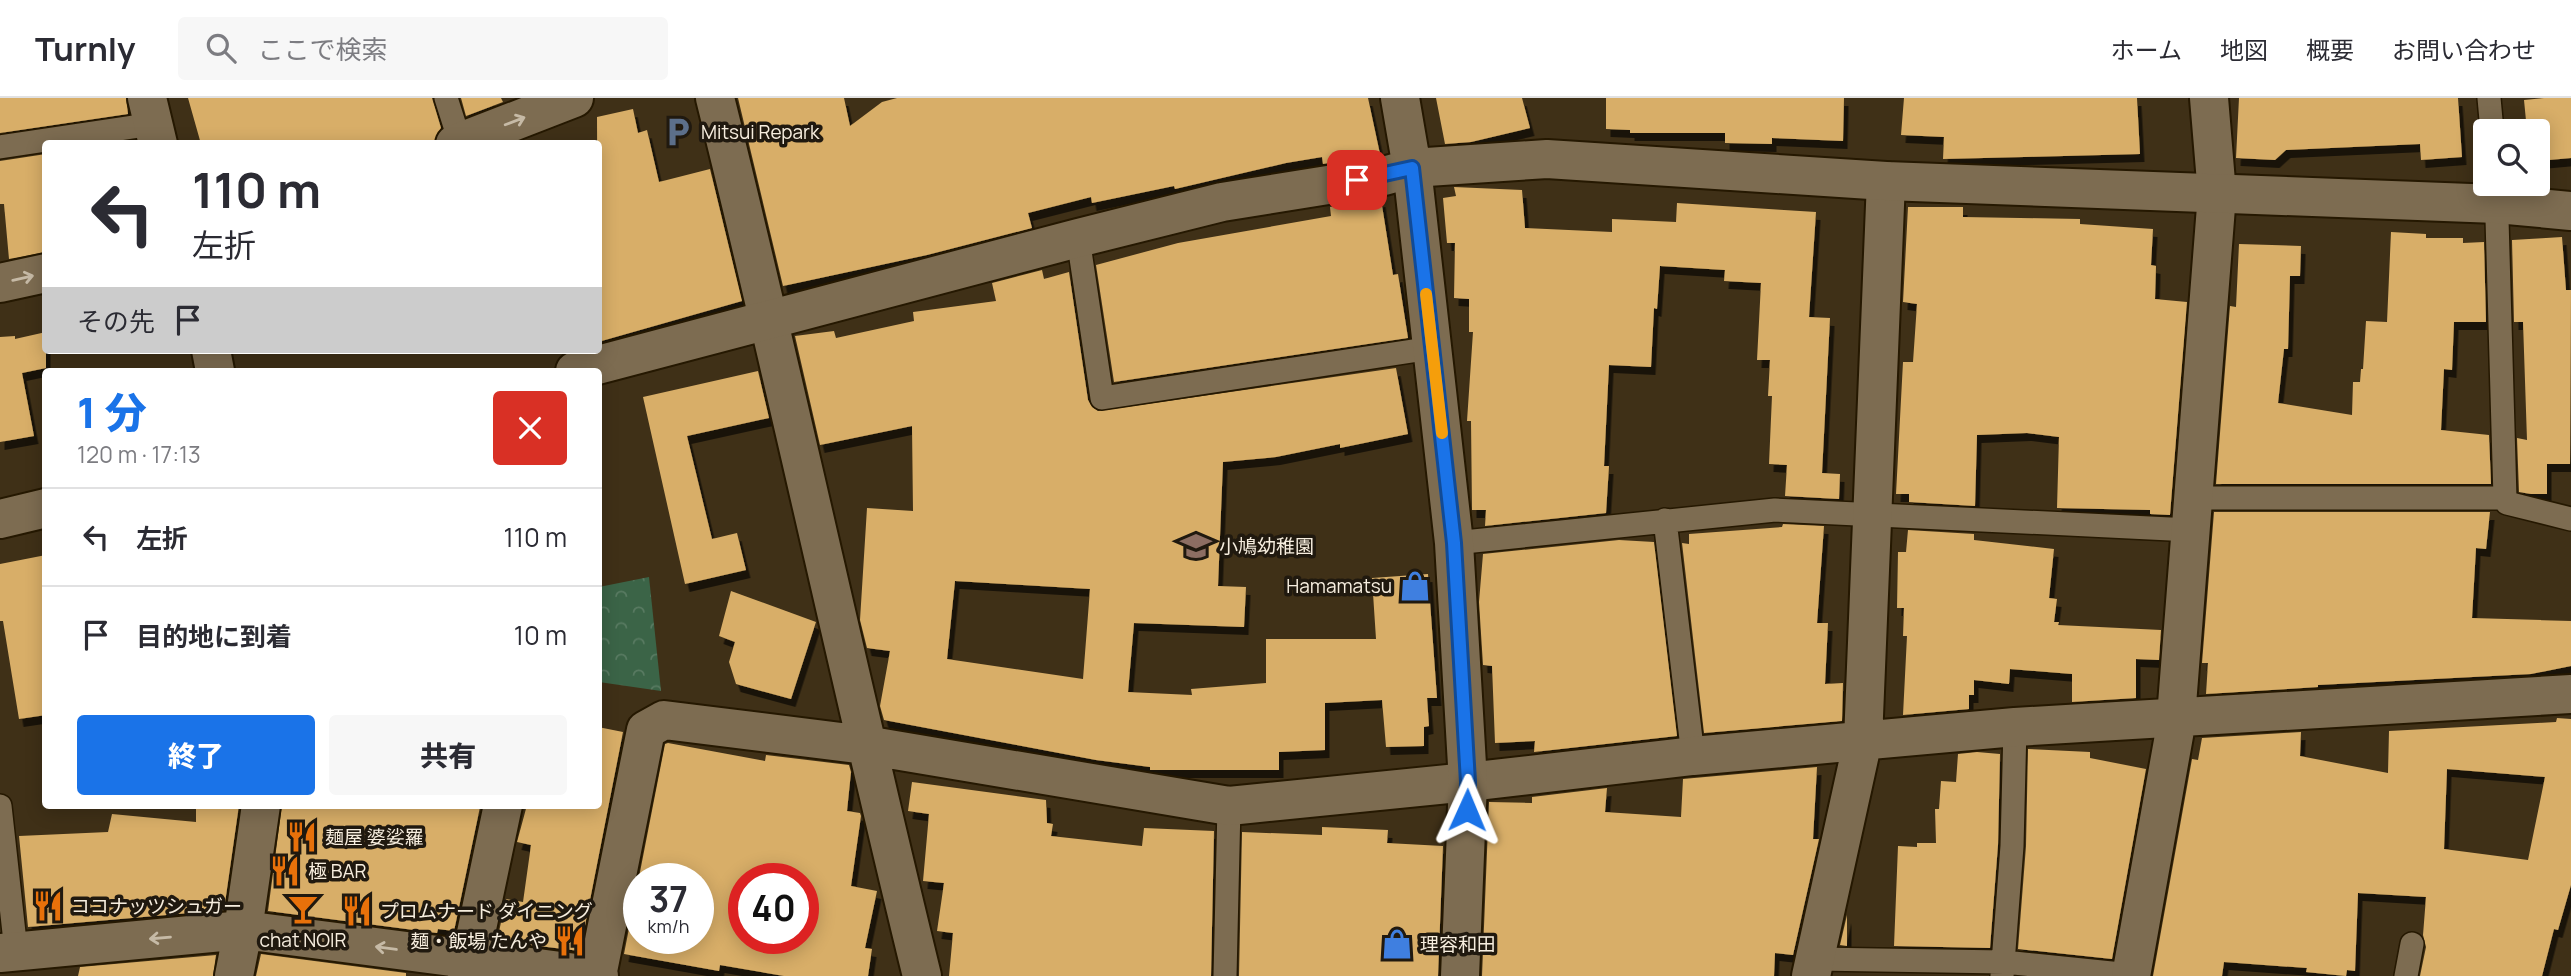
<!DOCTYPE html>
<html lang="ja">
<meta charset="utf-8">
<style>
:root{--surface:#fff;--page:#f7f7f7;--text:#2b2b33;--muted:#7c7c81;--line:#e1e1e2;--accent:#1a73e8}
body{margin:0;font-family:Manrope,"Noto Sans JP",sans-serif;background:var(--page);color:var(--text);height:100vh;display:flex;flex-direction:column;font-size:26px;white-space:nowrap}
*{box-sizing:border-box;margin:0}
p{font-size:23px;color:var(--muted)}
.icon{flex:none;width:38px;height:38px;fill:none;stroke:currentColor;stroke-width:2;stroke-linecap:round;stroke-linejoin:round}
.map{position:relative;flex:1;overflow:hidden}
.panel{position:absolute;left:42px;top:270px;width:560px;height:441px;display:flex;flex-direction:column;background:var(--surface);border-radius:7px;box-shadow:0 4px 18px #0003}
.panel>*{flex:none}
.hud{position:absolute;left:42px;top:42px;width:560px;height:214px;border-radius:7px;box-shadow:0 4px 18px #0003;background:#fff;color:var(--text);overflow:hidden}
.controls{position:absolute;left:2473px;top:21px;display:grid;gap:14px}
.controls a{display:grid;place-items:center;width:77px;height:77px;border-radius:7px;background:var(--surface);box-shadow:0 4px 18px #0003;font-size:35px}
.speed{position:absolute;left:623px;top:765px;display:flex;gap:14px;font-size:35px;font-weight:700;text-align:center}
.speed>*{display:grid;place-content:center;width:91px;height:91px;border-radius:50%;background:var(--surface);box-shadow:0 4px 18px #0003;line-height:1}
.speed small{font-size:18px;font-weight:400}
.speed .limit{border:10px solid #d22;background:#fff;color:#111}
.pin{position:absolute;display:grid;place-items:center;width:60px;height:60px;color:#fff;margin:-30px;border-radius:14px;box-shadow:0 4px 10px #0006}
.me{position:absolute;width:77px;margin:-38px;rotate:1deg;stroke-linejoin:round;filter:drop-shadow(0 0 5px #0008)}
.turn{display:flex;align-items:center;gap:24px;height:147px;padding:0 35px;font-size:32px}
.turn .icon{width:91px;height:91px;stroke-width:2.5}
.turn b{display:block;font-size:49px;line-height:60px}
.then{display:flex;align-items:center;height:66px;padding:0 35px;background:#0003;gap:14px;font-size:26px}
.round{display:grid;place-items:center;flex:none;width:74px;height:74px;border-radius:7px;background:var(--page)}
.headline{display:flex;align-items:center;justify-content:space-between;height:119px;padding:0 35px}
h1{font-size:42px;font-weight:800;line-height:52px;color:var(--accent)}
.cta{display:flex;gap:14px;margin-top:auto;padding:14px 35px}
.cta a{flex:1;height:80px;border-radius:7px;background:var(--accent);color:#fff;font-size:28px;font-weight:800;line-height:80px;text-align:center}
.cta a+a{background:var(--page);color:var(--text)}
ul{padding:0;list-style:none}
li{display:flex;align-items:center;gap:21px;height:98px;padding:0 35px;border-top:2px solid var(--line)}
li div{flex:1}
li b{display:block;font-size:26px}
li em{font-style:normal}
header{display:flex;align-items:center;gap:42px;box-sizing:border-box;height:98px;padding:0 35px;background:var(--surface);border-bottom:2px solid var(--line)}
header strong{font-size:33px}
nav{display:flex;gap:38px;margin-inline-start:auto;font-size:24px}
.search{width:490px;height:63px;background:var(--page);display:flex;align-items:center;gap:18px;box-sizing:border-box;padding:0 24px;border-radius:7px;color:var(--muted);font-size:26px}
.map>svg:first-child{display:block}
</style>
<header>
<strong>Turnly</strong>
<div class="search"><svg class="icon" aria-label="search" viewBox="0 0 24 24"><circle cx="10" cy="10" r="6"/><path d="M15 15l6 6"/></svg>ここで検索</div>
<nav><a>ホーム</a><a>地図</a><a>概要</a><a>お問い合わせ</a></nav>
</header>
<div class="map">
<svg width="2571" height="878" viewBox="0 0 2571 878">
<defs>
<pattern id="park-crowns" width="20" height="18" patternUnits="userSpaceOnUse" patternTransform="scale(1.75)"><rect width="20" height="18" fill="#3b6447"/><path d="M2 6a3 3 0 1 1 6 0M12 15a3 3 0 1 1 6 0" fill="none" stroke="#587a61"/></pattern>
<filter id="shadow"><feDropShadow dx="4.5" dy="8" stdDeviation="0" flood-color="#0009"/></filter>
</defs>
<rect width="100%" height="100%" fill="#3f3017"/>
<path fill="url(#park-crowns)" d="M649 479 661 593 599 584V489Z"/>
<path fill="#d8ae68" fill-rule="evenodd" filter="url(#shadow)" d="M0 0H126L128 16 0 35Z
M188 0H432L441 30 434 46H201Z
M461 0H501L503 4 466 18Z
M738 0H844L850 28 882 4 897 0H1368L1380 56 1323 66 1322 59 1286 65 1175 91 1174 88 1092 105 1091 99 1028 115 1032 130 927 157 783 188Z
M1436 0H1522L1530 30 1471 44 1445 46Z
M1606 0H1844L1843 43 1772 40V46L1725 45V35H1630V32L1606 31Z
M1904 0H2137L2140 56 1943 61 1944 39 1901 37Z
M2239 0H2458L2462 59 2421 62 2420 46 2286 52 2275 62 2236 60Z
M2544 0H2571V60L2538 63V33H2527L2524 2Z
M633 11 638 35 647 32 659 84 710 71 742 203 598 244 597 19Z
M46 56V154L9 161 4 106H0V63Z
M1454 89 1522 92 1525 130 1612 134V121L1676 124 1677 105 1816 114 1809 219 1830 220 1822 375 1840 376 1839 401 1785 398 1787 367 1769 366 1772 298H1768L1770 262H1757L1761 185 1724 183 1725 172 1660 168 1657 211 1654 210 1651 269 1609 267 1604 368H1609L1606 415 1485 428 1486 412H1472L1471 323H1467L1473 234H1469V201L1454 200 1455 145H1447L1443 100 1456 98Z
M1381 101 1393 177 1398 176 1408 240 1114 284 1096 167 1178 145 1331 118 1330 109Z
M1908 109H1963V119L2080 121V126L2153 131 2151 167 2156 168 2155 201 2187 204 2170 417 2150 416V412L2057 410 2059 339 2027 335 1977 337 1975 408 1909 404V396H1896L1903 264H1913L1917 206 1903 204Z
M2391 134 2426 136V140H2463V145L2484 144 2486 224H2454L2452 272 2444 271 2441 332 2489 337 2491 386H2216L2230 208 2236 209 2239 146 2301 148 2300 178H2290L2288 251H2284L2278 305 2352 317 2353 284H2360L2361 271H2363L2366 223 2387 224Z
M2562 139 2566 192H2571L2570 366H2547V396H2531L2519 394 2517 340 2527 342 2523 224H2514L2512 142Z
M1042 172 1044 181 1069 174 1088 302 1092 309 1098 313 1396 270 1408 336 1340 350V346L1276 359 1223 364 1218 488 1246 489 1244 529 1134 525 1128 594 1192 597 1191 591 1266 585V541H1376L1372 480 1428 476 1437 600H1427L1429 628 1424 629V648L1386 649 1382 602 1325 605V652L1279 654V672H1150V669L1096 662 884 622 880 608 890 553 867 550 860 522 867 410 913 413 912 328 820 347 795 238 834 233 836 240 914 223 913 214 996 203 992 185ZM955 483 1090 491 1083 581 947 561Z
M46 234V270L22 275 34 338 0 344V239L15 238V241Z
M758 273 769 320 687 338 712 441 737 435 746 472 685 486 643 299Z
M2214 414H2490L2486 451 2476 450 2472 520 2571 523V568L2531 576 2318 587V589L2206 596 2208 565H2202Z
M1783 426 1824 428 1817 525H1828L1825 586 1843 585 1842 623 1704 635 1682 445 1689 446V436L1782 429Z
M1908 432 1974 436V442L2054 451 2049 500 2057 501 2054 524H2059L2058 527 2161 532 2159 562 2136 561V600L2072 604V576L2010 571 2009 586 1974 582V597H1969V611L1903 617 1907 538H1903L1904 510H1897L1898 454H1906Z
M1619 442 1654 444 1677 638 1534 654 1535 643 1495 645 1492 568 1483 567 1479 504 1483 456Z
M46 457V617L19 621 3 523H0V466Z
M731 493 816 524 791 601 736 586 729 564 735 544 719 538Z
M2557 620 2571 621V787L2558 832 2554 831 2542 878H2420L2426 849 2423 837 2426 799 2358 795 2355 873 2347 872 2346 878 2306 874 2307 870 2224 864 2222 878H2153L2192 661 2198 662 2202 640 2301 634 2300 658 2388 675 2389 633 2556 624ZM2447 671 2545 679 2528 762 2444 751Z
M598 629 623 634 580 853 497 843 506 801 523 804 531 747 517 744 527 707H598Z
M668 645 765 663 766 657 849 667 851 674 847 713 860 715 861 718 851 788 877 793 865 850 872 851 868 878H784L720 867 719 873 624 856 665 646ZM639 780H698V840H639ZM744 780H803V840H744Z
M2028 651 2090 654V660L2146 671 2112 861 2018 851 2026 748Z
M1977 654 2000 656 1998 747 1990 850 1894 848 1898 748 1917 749V745H1936L1935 711H1939L1941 683 1956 684 1958 656Z
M1817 669 1813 741H1819L1793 857 1775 855 1774 878H1482L1489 704 1532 705V699L1607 690 1605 714 1681 719 1683 681Z
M912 684 1046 702 1047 725 1053 726 1051 738 1142 748 1144 730 1214 733 1211 878H949L953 835 937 833 944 785 923 783 929 716 908 713Z
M196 707H239L224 812 28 829 19 738 108 734 112 716 196 724Z
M282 707 480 709 454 833 438 831 437 835 268 813Z
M1322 729 1388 732 1387 745 1443 748 1438 878H1239L1242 734 1322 737Z
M1847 817V848L1840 847Z
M261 856 406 875V878H256Z
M216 857 213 878H78L80 869Z"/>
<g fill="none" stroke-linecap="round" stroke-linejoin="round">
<g stroke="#251801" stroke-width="26">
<path id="lane" d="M446 0 460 44
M2489 0 2492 33
M0 49 153 26
M2496 86 2505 400
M1078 140 1102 300 1432 250
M2192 400H2505L2507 405 2571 421
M1665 422 1693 658
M1454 445 1775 412 2191 432
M0 708 16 853
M1815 861 2004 864 2131 877
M1225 878 1229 708
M2002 878 2012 748 2015 629
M2406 878 2412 846"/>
</g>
<g stroke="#251801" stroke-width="42">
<path id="street" d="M147 0 158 46
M715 0C788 292 850 586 922 878
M455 46 574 0
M0 185 46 175
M211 252 215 273
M0 855 243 832 599 878
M234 878 243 832 261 707
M467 878 503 707
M597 878 646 632 664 622 865 647 1229 708 1468 684 1693 658 2015 629 2571 596
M1811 878 1863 642 1886 83
M2131 878 2175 632 2217 96 2209 0"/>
</g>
<g stroke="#251801" stroke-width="42">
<path id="secondary" d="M1400 0 1412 70 1454 445 1468 684 1460 878
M575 273 1078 140 1222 104 1384 78 1412 70 1547 61 1886 83 2497 106 2571 113
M0 421 46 410"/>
</g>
<use href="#lane" stroke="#7d6c51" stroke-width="23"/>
<use href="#street" stroke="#7d6c51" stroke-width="38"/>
<use href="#secondary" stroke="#7d6c51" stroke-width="38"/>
</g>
<defs><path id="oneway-shaft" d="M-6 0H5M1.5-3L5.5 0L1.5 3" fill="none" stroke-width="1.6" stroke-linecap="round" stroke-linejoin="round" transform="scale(1.75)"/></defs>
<g stroke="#c6baa6">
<use href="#oneway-shaft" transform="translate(515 23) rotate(-21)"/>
<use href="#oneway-shaft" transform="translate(23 180) rotate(-13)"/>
<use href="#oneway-shaft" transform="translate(160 840) rotate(175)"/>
<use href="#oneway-shaft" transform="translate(386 850) rotate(-172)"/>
</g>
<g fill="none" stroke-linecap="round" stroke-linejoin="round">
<g stroke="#114b97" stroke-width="18">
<path id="route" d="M1357 82 1412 70 1454 445 1468 684 1467 712"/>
</g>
<use href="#route" stroke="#1a73e8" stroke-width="12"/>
<path stroke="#f59e0b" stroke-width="12" d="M1426 196 1442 335"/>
</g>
<defs>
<g id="parking-bare" transform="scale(2.415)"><path d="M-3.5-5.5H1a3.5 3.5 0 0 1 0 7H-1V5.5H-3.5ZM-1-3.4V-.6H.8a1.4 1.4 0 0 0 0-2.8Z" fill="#5c6f8a" stroke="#20190f" stroke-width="2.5" paint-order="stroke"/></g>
<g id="school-bare" transform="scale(2.415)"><path d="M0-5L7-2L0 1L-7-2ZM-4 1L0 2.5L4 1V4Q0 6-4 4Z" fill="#8d6e63" stroke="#20190f" stroke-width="2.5" paint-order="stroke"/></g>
<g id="shop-bare" transform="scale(2.415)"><path d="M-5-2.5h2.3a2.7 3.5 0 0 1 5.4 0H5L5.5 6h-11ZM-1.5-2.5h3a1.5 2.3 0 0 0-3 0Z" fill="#3f7fe0" stroke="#20190f" stroke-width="2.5" paint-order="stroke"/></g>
<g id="restaurant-bare" transform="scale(2.415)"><path d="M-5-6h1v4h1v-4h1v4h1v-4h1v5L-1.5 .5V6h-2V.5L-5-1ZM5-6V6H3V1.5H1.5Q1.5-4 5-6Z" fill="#e8710a" stroke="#20190f" stroke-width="2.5" paint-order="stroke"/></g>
<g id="bar-bare" transform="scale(2.415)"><path d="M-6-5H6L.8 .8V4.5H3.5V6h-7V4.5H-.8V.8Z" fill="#e8710a" stroke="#20190f" stroke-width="2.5" paint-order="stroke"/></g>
</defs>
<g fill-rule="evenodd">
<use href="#parking-bare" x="678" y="34"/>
<use href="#school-bare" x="1196" y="448"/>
<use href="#shop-bare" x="1415" y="488"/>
<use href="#restaurant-bare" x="302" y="739"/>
<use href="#restaurant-bare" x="285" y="773"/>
<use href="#restaurant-bare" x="48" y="808"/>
<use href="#bar-bare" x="303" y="811"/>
<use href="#restaurant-bare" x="357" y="813"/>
<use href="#restaurant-bare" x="570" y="843"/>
<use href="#shop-bare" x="1397" y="846"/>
</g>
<g text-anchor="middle" stroke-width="7" stroke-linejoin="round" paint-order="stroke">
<g font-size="19" fill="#f7eedf" stroke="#20190f" text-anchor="start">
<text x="701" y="41">Mitsui Repark</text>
<text x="1219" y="455">小鳩幼稚園</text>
<text x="1392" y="495" text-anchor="end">Hamamatsu</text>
<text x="325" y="746">麺屋 婆娑羅</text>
<text x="308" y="780">極 BAR</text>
<text x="71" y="815">ココナッツシュガー</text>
<text x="380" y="820">プロムナード ダイニング</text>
<text x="303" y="849" text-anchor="middle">chat NOIR</text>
<text x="547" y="850" text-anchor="end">麺・飯場 たんや</text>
<text x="1420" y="853">理容和田</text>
</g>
</g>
</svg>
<div class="controls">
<a><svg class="icon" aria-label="search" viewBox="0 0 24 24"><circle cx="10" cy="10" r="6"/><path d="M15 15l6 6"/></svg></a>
</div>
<div class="speed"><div>37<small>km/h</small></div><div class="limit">40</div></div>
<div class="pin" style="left:1357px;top:82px;background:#d93025"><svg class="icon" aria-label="arrive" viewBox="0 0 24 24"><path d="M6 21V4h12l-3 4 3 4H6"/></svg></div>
<svg class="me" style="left:1467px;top:712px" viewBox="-20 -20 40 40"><path d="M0-17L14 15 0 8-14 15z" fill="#1a73e8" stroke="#fff" stroke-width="4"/></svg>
<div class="hud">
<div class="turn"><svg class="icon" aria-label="left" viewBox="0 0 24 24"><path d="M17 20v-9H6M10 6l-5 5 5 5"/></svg><div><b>110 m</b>左折</div></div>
<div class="then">その先<svg class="icon" aria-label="arrive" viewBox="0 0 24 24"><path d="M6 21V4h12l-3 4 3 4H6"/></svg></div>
</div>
<section class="panel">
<div class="headline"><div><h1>1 分</h1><p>120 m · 17:13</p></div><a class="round" style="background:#d93025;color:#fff"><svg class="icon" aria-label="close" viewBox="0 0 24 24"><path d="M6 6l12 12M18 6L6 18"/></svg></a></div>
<ul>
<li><svg class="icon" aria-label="left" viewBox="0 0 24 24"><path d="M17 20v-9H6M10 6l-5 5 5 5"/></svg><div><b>左折</b></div><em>110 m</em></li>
<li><svg class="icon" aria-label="arrive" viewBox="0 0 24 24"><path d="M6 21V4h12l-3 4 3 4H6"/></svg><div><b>目的地に到着</b></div><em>10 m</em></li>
</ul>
<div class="cta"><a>終了</a><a>共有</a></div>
</section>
</div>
